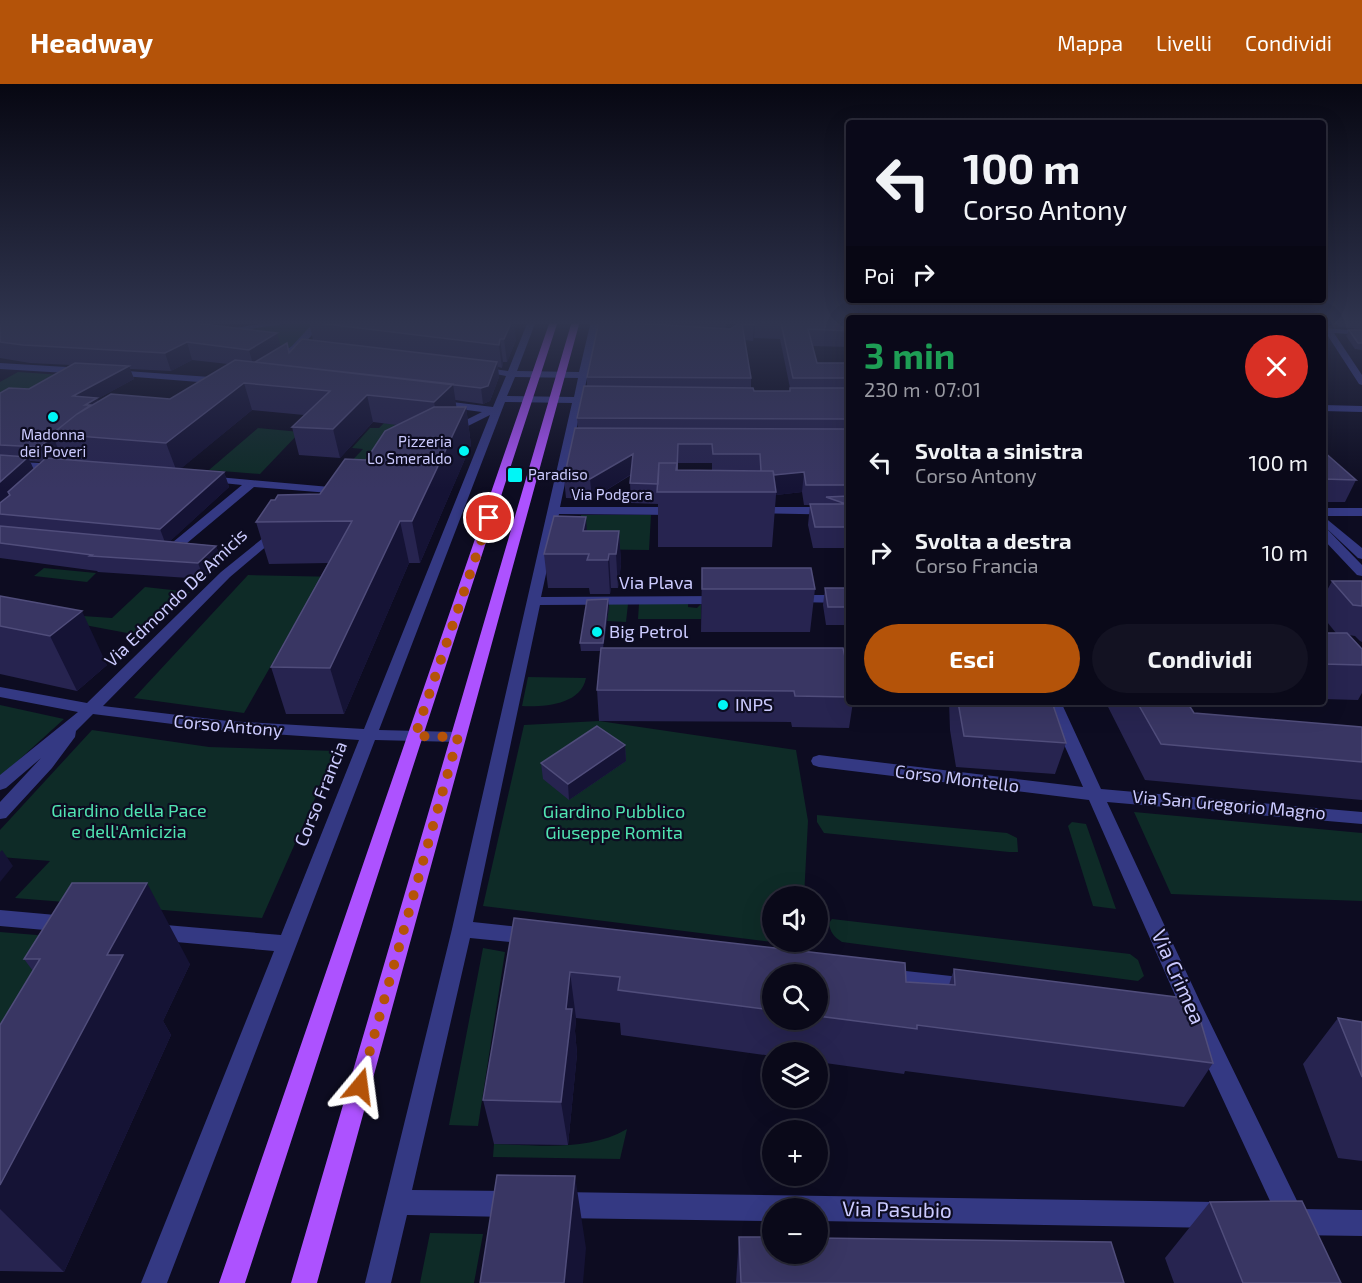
<!DOCTYPE html>
<html lang="it">
<meta charset="utf-8">
<style>
:root{--surface:#0a0919;--page:#131222;--text:#f1f3f6;--muted:#999aa2;--line:#2a2a38;--accent:#b45309}
body{margin:0;font-family:"Exo 2",sans-serif;background:var(--page);color:var(--text);height:100vh;display:flex;flex-direction:column;font-size:22px;white-space:nowrap}
*{box-sizing:border-box;margin:0}
p{font-size:20px;color:var(--muted)}
.icon{flex:none;width:33px;height:33px;fill:none;stroke:currentColor;stroke-width:2;stroke-linecap:round;stroke-linejoin:round}
.map{position:relative;flex:1;overflow:hidden}
.panel{position:absolute;left:846px;top:231px;width:480px;height:390px;display:flex;flex-direction:column;background:var(--surface);border-radius:6px;box-shadow:0 6px 24px #0002,0 0 0 2px var(--line)}
.panel>*{flex:none}
.guide{position:absolute;left:846px;top:36px;width:480px;height:183px;border-radius:6px;box-shadow:0 6px 24px #0002,0 0 0 2px var(--line);background:#0a0919;color:var(--text);overflow:hidden}
.tools{position:absolute;left:762px;top:802px;display:grid;gap:12px}
.tools a{display:grid;place-items:center;width:66px;height:66px;border-radius:50%;background:var(--surface);box-shadow:0 6px 24px #0002,0 0 0 2px var(--line);font-size:30px}
.pin{position:absolute;display:grid;place-items:center;width:51px;height:51px;color:#fff;margin:-26px;border:3px solid #fff;border-radius:50%;box-shadow:0 2px 6px #0007}
.me{position:absolute;width:66px;margin:-33px;rotate:16deg;stroke-linejoin:round;filter:drop-shadow(0 0 4px #0008)}
.turn{display:flex;align-items:center;gap:21px;height:126px;padding:0 18px;font-size:27px}
.turn .icon{width:78px;height:78px;stroke-width:2.5}
.turn b{display:block;font-size:42px;line-height:51px}
.then{display:flex;align-items:center;height:57px;padding:0 18px;background:#0003;gap:12px;font-size:22px}
.round{display:grid;place-items:center;flex:none;width:63px;height:63px;border-radius:32px;background:var(--page)}
.summary{display:flex;align-items:center;justify-content:space-between;height:102px;padding:0 18px}
h1{font-size:36px;font-weight:700;line-height:45px;color:#1e9e55}
.button{display:flex;gap:12px;margin-top:auto;padding:12px 18px}
.button a{flex:1;height:69px;border-radius:36px;background:var(--accent);color:#fff;font-size:24px;font-weight:700;line-height:69px;text-align:center}
.button a+a{background:var(--page);color:var(--text)}
ul{padding:0;list-style:none}
li{display:flex;align-items:center;gap:18px;height:90px;padding:0 18px}
li div{flex:1}
li b{display:block;font-size:22px}
li em{font-style:normal}
header{display:flex;align-items:center;gap:36px;box-sizing:border-box;height:84px;padding:0 30px;background:var(--accent);color:#fff}
header strong{font-size:28px}
nav{display:flex;gap:33px;margin-inline-start:auto;font-size:21px}
.map>svg:first-child{display:block}
</style>
<header>
<strong>Headway</strong>
<nav><a>Mappa</a><a>Livelli</a><a>Condividi</a></nav>
</header>
<div class="map">
<svg width="1362" height="1199" viewBox="0 0 1362 1199">
<rect width="100%" height="100%" fill="#0d0c21"/>
<path fill="#0e2b27" d="M313 237H320L295 264 191 251Z
M18 288 77 292 0 316V298Z
M384 339 435 345 353 384 346 383 363 365 352 364 370 344H379Z
M258 344 300 348 260 390 209 386Z
M581 431H651L649 466 575 465Z
M44 484 96 489 87 498 34 492Z
M248 491 341 493 318 534H298L244 629 134 614Z
M145 503 190 508 143 552 74 539 83 532 112 534Z
M609 520H628L626 538 607 537Z
M639 520H688V523L697 524 701 520V535H638Z
M528 593 586 594C581 621 544 623 522 622Z
M0 621 64 635 0 693Z
M599 637 796 666 808 737 804 813H772V858L483 822 524 641Z
M92 646 209 663 336 667 262 834 15 814 50 777 0 773V746Z
M1134 728 1362 749V817L1171 810Z
M817 731 1007 749 1017 754 1018 768H1009L824 749 817 738Z
M1072 738 1086 740 1116 825 1093 822 1068 742Z
M832 835 1130 870 1138 876 1144 892 1138 897 842 858C834 853 830 848 829 839Z
M0 848 85 855 0 998Z
M483 864 505 868 478 1042 449 1041Z
M627 1045 620 1075 493 1073 494 1060C540 1061 587 1068 627 1045Z
M430 1149 483 1150 474 1199H420Z"/>
<g fill="none" stroke-linecap="round" stroke-linejoin="round">
<path fill="#343983" fill-rule="evenodd" d="M278 237H305L221 249 217 247Z
M315 237H324C313 250 287 282 270 281V277L292 262Z
M528 237H536L517 287 579 288 591 237H599L583 313 593 316 582 319 560 423H678L684 427 678 431 559 430 541 513 720 512 727 516 720 520 540 521 473 838 530 844 537 846 540 852 537 858 530 860 470 854 412 1106 513 1107 522 1111 526 1120 522 1129 513 1133 407 1131 391 1199H365L452 845 572 319 505 318 379 646 458 648 466 653 458 658 375 656 167 1199H141L274 867 154 856 147 854 144 848 147 842 154 840 281 851 359 656 228 647 93 630 76 647 75 653 52 684 6 734 0 735V718L41 674 6 704 0 706V691L78 628 0 613V603L87 619 221 488 278 442 284 446 282 449 230 493 103 622 228 637 364 645 490 331 452 350 447 347 448 345 482 328 436 322 431 319 436 316 493 323 506 292 476 286 480 283 508 287ZM515 293 578 294 574 313 507 312Z
M1323 244 1362 247V251L1334 249 1362 291V301L1359 300 1326 249 1323 248Z
M0 279 83 284 87 287 83 290 0 285Z
M113 286 224 294 229 297 224 300 110 291V287Z
M1323 321 1362 322V328L1323 327Z
M0 377 58 380 63 383 58 386 0 383Z
M207 392 330 403 336 406 330 409 254 403 174 470 160 469V463H167L242 401 203 397 201 395Z
M756 423H849V431L752 429V425Z
M1323 424H1362V432H1323L1362 464V475L1358 474 1323 441Z
M1323 444 1327 445 1362 481V492L1357 491 1323 455Z
M795 511H849V519L790 518 788 515Z
M1045 618H1061L1101 705 1362 728V740L1107 718 1202 922 1301 1125 1362 1126V1152L1293 1151 1284 1147 1187 938 1160 933 1157 926 1160 919 1168 916 1178 918 1089 716 819 683 813 681 811 677 813 673 819 671 1083 703Z
M0 826 67 832 74 834 77 840 74 846 67 848 0 842Z
M888 885 969 894 976 897 979 903 976 909 969 912 888 903 881 900 878 894 881 888Z
M558 1108 1218 1118 1227 1122 1231 1131 1227 1140 1218 1144 818 1137V1125H772V1137L558 1134 549 1130 545 1121 549 1112Z"/>
<path fill="#ad52ff" fill-rule="evenodd" d="M550 237H558L245 1199H219Z
M572 237H580L317 1199H291Z"/>
</g>
<path fill="#272450" fill-rule="evenodd" d="M0 237 281 263 287 259 289 268 313 256 309 238 516 256 507 278H503L502 284 498 283 499 293 490 317 483 320 455 316 456 323H466L471 361 420 479H409L344 630H286L271 583 328 479 269 480 256 438 320 410 366 376 397 341 373 338 340 374 299 371 292 343 304 331 252 326 180 385 224 388 229 403 170 457 216 462 222 478 204 495 98 488 97 487 0 474V309L29 305 71 281 30 279 0 274ZM192 276 228 280 170 315 98 317 97 315 134 295 130 285 171 287ZM59 367 63 376 50 375ZM30 377 43 378 33 385Z
M599 237H849V263L813 262 817 279H849V464H813L808 441 810 421H804L802 408 776 411 772 463H658V420L631 419 630 399 631 391 592 415 566 414 564 394 578 344 577 334 587 302V293ZM735 240H737L736 241 730 245H728L729 243ZM754 254 780 255 790 304V307H754L751 304V294L745 256 753 257ZM678 379H712V386H678Z
M1335 237H1362V245L1340 243Z
M1349 246H1362V266L1355 265 1346 252Z
M1323 367 1356 396 1345 418H1323Z
M587 447H619L621 480 618 504H611L610 510H590L589 504H548L544 470Z
M702 484 815 505 810 548H701Z
M1332 497H1362V558L1360 557 1355 552 1349 551 1362 565V609L1358 616 1323 615V549H1336L1323 533V514Z
M825 504H849V541H826L823 521Z
M0 512 107 581 77 607 0 590Z
M609 523 603 564 849 591V618H853L849 644 792 643 791 638 599 637 597 606 601 567H581L580 559Z
M949 618H1052L1066 659 1055 690 956 683 950 646Z
M1089 618H1187L1194 629 1362 643V716L1145 696 1106 619H1090Z
M625 661 626 677 569 716 543 695 541 679Z
M72 799 190 880 163 937 171 951 64 1188 0 1187V941L33 887 24 875Z
M514 834 906 898 949 901 954 885 1190 934 1213 979 1184 1023 905 987 904 990 818 978V969H772V972L621 951 620 939 576 934 575 947 577 970 568 1061 494 1060 483 1016ZM772 891H818V936H772Z
M1338 934 1362 938V1077L1338 1074 1303 980Z
M1210 1118 1341 1199H1174L1165 1174Z
M739 1153 1124 1199H736Z"/>
<path fill="#151335" d="M237 237H256L238 240Z
M512 237H514L516 256 507 278 504 255Z
M726 237H735V240L729 243 726 251Z
M755 237 754 254 753 257 754 240Z
M277 249 282 266 254 284 249 266Z
M500 255 503 278 502 284 499 261Z
M187 258 192 276 171 287 165 269Z
M497 278 499 293 490 317 483 320 481 304Z
M129 282 134 295 97 315 102 327 72 336 73 312Z
M244 299 252 326 177 388 166 359Z
M453 300 457 327 439 345 434 318Z
M367 311 373 338 340 374 333 345Z
M466 323 471 361 420 479 412 437Z
M53 352 59 367 46 378 40 363Z
M633 370V389L592 415 590 395Z
M28 373 35 388 8 408 9 411 0 420V398Z
M224 388 229 403 166 461 160 445Z
M804 388 802 408 776 411V408L771 392Z
M586 433 588 466 583 447Z
M400 437 409 479 344 630 330 584Z
M619 447 621 480 618 504 616 470Z
M216 462 222 478 204 495 198 479Z
M609 470 611 504 610 510 608 476Z
M608 515 609 523 603 567V559Z
M82 527 107 581 77 607 50 552Z
M625 661 626 677 569 716 568 700Z
M2 766 13 782 0 798V768Z
M147 799 190 880 163 937 171 951 64 1188 0 1125V1101L107 871Z
M570 888 576 934 575 947 577 970 568 1061 561 1018 566 925Z
M575 1092 586 1164 583 1199H564Z"/>
<path fill="#393663" stroke="#504d7b" stroke-width="1.5" d="M0 237H179L277 249 249 266 187 258 165 269 23 261 0 258Z
M310 237H512L504 255H500L499 261 309 238Z
M599 237 730 245 736 241 738 237H755L754 240H742L751 294 587 293Z
M756 237H849V247L808 245 817 279H849V294H793L781 239Z
M1347 237H1362V239Z
M1349 246H1362V259H1358Z
M302 255 497 278 488 302 481 304 255 278 287 259 289 269Z
M235 276 453 300 434 318 367 311 333 345 292 343 330 307 244 299 166 359 52 350 77 330 111 310 170 315Z
M75 279 129 282 73 312 97 314 85 321H91L77 330 52 350 53 352 40 363 0 361V309L9 304 29 305Z
M584 302 753 304 754 307H790V304H849V335L577 334Z
M434 323H466L412 437H400L330 584 271 583 352 437 256 438 271 416H275L278 411 320 410 345 375 366 376 385 347Z
M575 344 849 345V401H806L804 388 774 391 773 387H761L760 370H713L712 360H678L677 386V379H659L658 400 630 399 633 370 590 395 564 394Z
M1323 367 1356 396 1323 395Z
M0 371 28 373 0 398Z
M46 374 224 388 160 445 0 430V419L10 411 8 408Z
M659 379H677L676 386 773 387 776 408H657Z
M849 412V443H815L810 420H846L826 413Z
M554 432 586 433 583 447H619L616 470H609L608 476H587L589 470H544Z
M0 442 216 462 198 479 90 472 92 471 0 459Z
M702 484H811L815 505H702Z
M1332 497H1362V522L1353 521Z
M825 504H849V523H828Z
M0 512 82 527 50 552 0 542Z
M608 515 603 559H580L587 516Z
M1323 549H1347L1362 565V581L1323 580Z
M601 564H843L849 591V613L795 612 794 607 597 606Z
M958 618H1052L1066 659 964 652Z
M1137 618H1187L1194 629 1362 643V678L1161 660Z
M597 642 625 661 568 700 541 679Z
M72 799H147L107 871H123L0 1101V941L40 875H24Z
M514 834 905 879 906 898 955 901 954 885 1184 914 1190 934 1200 935 1213 979 917 941V945L818 932V891H772V926L618 906 620 893 570 888 566 925H572L561 1018 483 1016Z
M1338 934 1362 938V993Z
M497 1091 575 1092 564 1199H480Z
M1302 1117 1341 1199H1243L1210 1118Z
M739 1153H772V1170H818V1154L1111 1158 1124 1199H741Z"/>
<linearGradient id="sky" x2="0" y2="1"><stop stop-color="#070712"/><stop offset="0.59" stop-color="#2f344e"/><stop offset="1" stop-color="#2f344e" stop-opacity="0"/></linearGradient>
<rect width="1362" height="405" fill="url(#sky)"/>
<g fill="none" stroke-linecap="round" stroke-linejoin="round">
<path stroke="#b45309" stroke-width="10" stroke-dasharray="0 18" d="M360 1002 458 653 415 652 489 434"/>
</g>
<g fill="#00f6f6" stroke="#0d0c21" stroke-width="2">
<circle cx="53" cy="333" r="6"/>
<circle cx="464" cy="367" r="6"/>
<rect x="507" y="383" width="16" height="16" rx="3"/>
<circle cx="597" cy="548" r="6"/>
<circle cx="723" cy="621" r="6"/>
</g>
<g text-anchor="middle" stroke-width="4.5" stroke-linejoin="round" paint-order="stroke">
<g font-size="15" fill="#cccbff" stroke="#0d0c21">
<text x="53" y="356">Madonna<tspan x="53" dy="17">dei Poveri</tspan></text>
<text x="452" y="363" text-anchor="end">Pizzeria<tspan x="452" dy="17">Lo Smeraldo</tspan></text>
<text x="528" y="396" text-anchor="start">Paradiso</text>
</g>
<g font-size="15" fill="#cccbff" stroke="#0d0c21">
<text x="612" y="416">Via Podgora</text>
</g>
<g font-size="18" fill="#cccbff" stroke="#0d0c21">
<text x="656" y="505">Via Plava</text>
<text transform="translate(176 514) rotate(-44)" y="6">Via Edmondo De Amicis</text>
<text transform="translate(228 642) rotate(5)" y="6">Corso Antony</text>
<text transform="translate(957 695) rotate(7)" y="6">Corso Montello</text>
<text transform="translate(321 710) rotate(-68)" y="6">Corso Francia</text>
<text transform="translate(1229 721) rotate(5)" y="6">Via San Gregorio Magno</text>
</g>
<g font-size="18" fill="#cccbff" stroke="#0d0c21" text-anchor="start">
<text x="609" y="554">Big Petrol</text>
<text x="735" y="627">INPS</text>
</g>
<g font-size="18" fill="#51e5b2" stroke="#0d0c21">
<text x="129" y="733">Giardino della Pace<tspan x="129" dy="21">e dell'Amicizia</tspan></text>
<text x="614" y="734">Giardino Pubblico<tspan x="614" dy="21">Giuseppe Romita</tspan></text>
</g>
<g font-size="21" fill="#cccbff" stroke="#0d0c21">
<text transform="translate(1178 893) rotate(66)" y="7">Via Crimea</text>
<text transform="translate(897 1126) rotate(1)" y="7">Via Pasubio</text>
</g>
</g>
</svg>
<div class="tools">
<a><svg class="icon" aria-label="sound" viewBox="0 0 24 24"><path d="M4 9h4l5-4v14l-5-4H4zM17 9q2 3 0 6"/></svg></a>
<a><svg class="icon" aria-label="search" viewBox="0 0 24 24"><circle cx="10" cy="10" r="6"/><path d="M15 15l6 6"/></svg></a>
<a><svg class="icon" aria-label="layers" viewBox="0 0 24 24"><path d="M12 4l9 5-9 5-9-5zM3 14l9 5 9-5"/></svg></a>
<a>+</a>
<a>−</a>
</div>
<div class="pin" style="left:489px;top:434px;background:#d93025"><svg class="icon" aria-label="arrive" viewBox="0 0 24 24"><path d="M6 21V4h12l-3 4 3 4H6"/></svg></div>
<svg class="me" style="left:360px;top:1002px" viewBox="-20 -20 40 40"><path d="M0-17L14 15 0 8-14 15z" fill="#b45309" stroke="#fff" stroke-width="4"/></svg>
<div class="guide">
<div class="turn"><svg class="icon" aria-label="left" viewBox="0 0 24 24"><path d="M17 20v-9H6M10 6l-5 5 5 5"/></svg><div><b>100 m</b>Corso Antony</div></div>
<div class="then">Poi<svg class="icon" aria-label="right" viewBox="0 0 24 24"><path d="M7 20v-9h11M14 6l5 5-5 5"/></svg></div>
</div>
<section class="panel">
<div class="summary"><div><h1>3 min</h1><p>230 m · 07:01</p></div><a class="round" style="background:#d93025;color:#fff"><svg class="icon" aria-label="close" viewBox="0 0 24 24"><path d="M6 6l12 12M18 6L6 18"/></svg></a></div>
<ul>
<li><svg class="icon" aria-label="left" viewBox="0 0 24 24"><path d="M17 20v-9H6M10 6l-5 5 5 5"/></svg><div><b>Svolta a sinistra</b><p>Corso Antony</p></div><em>100 m</em></li>
<li><svg class="icon" aria-label="right" viewBox="0 0 24 24"><path d="M7 20v-9h11M14 6l5 5-5 5"/></svg><div><b>Svolta a destra</b><p>Corso Francia</p></div><em>10 m</em></li>
</ul>
<div class="button"><a>Esci</a><a>Condividi</a></div>
</section>
</div>
